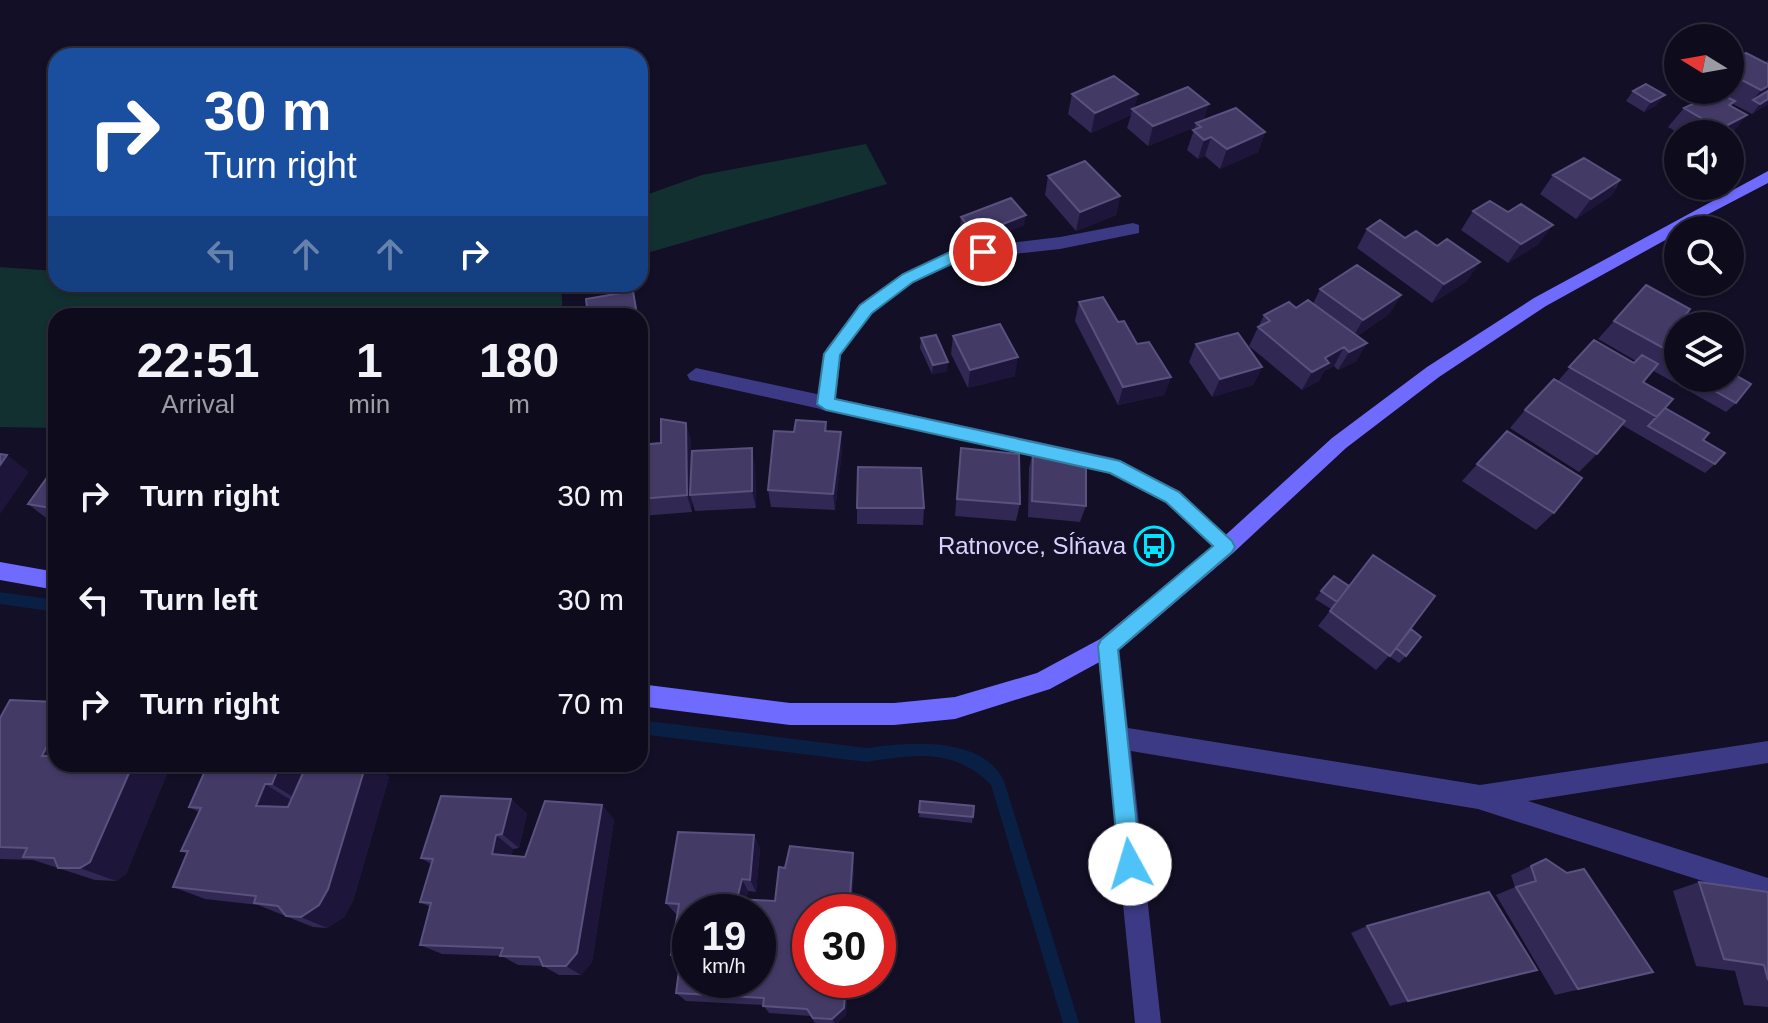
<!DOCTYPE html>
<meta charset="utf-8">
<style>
:root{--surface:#0e0b1c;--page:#1c1929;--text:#f1f3f6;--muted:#9b9ba3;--line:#2e2b3b}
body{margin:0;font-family:Arial,sans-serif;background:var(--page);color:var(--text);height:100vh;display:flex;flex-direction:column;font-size:30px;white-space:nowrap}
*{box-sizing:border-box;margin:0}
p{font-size:26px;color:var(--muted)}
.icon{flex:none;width:44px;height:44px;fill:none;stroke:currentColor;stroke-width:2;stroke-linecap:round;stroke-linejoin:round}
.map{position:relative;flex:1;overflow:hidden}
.drawer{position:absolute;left:48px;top:308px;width:600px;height:464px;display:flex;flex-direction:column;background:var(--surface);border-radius:24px;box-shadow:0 2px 6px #0004,0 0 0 2px var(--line)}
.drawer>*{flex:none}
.top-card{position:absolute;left:48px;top:48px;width:600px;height:244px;border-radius:24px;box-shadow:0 2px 6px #0004,0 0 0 2px var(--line);background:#1a4fa0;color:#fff;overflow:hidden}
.needle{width:52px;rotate:281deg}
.tools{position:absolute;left:1664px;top:24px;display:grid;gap:16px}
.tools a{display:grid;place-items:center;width:80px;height:80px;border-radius:50%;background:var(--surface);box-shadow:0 2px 6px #0004,0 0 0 2px var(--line);font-size:40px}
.speed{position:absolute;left:672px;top:894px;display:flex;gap:16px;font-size:40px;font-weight:700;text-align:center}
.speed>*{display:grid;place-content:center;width:104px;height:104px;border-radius:50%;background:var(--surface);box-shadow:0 2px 6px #0004,0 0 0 2px var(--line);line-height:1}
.speed small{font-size:20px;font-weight:400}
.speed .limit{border:12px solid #d22;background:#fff;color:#111}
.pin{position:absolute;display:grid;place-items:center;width:68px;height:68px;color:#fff;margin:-34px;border:4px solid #fff;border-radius:50%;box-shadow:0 2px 8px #0007}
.me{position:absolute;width:88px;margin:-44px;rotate:354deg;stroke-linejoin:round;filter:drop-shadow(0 0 6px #0008)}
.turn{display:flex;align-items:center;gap:28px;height:168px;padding:0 24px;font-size:36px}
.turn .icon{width:104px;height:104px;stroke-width:2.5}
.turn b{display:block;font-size:56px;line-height:68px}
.lanes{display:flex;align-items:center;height:76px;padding:0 24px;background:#0003;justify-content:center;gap:40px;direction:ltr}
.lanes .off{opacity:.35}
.eta{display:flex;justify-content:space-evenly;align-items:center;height:136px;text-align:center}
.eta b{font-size:48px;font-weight:800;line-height:56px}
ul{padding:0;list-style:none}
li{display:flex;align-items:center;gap:24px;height:104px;padding:0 24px}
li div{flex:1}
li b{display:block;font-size:30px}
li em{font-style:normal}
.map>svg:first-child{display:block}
</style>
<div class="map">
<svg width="1768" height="1023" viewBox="0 0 1768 1023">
<rect width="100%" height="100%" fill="#130f26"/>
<path fill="#12302f" d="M866 144 887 184 640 255V197L702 175Z
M0 267 56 271V284H561L563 316H56V428L0 427Z"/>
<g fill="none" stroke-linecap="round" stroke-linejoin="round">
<path fill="#0a1f44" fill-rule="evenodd" d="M0 592 56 600V612L0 604Z
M640 720 867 748C908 742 982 735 1004 781L1079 1023H1063L991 785C955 748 915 754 867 762L640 734Z"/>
<path fill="#3d3a85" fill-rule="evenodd" d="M1133 223 1139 225V233L1060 249 960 260 914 282 872 313 841 355 835 404 826 411 819 409 817 404 826 349 860 305 902 274 957 249 1060 237Z"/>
<path fill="#3d3a85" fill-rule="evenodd" d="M696 368 1114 458 1180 491 1236 547 1233 553 1226 556 1219 553 1166 503 1110 473 690 380 687 375Z
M1108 636 1116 639 1119 646 1128 728 1480 785 1768 741V763L1528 801 1768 878V902L1478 809 1131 751 1161 1023H1135L1097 646 1100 639Z"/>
<path fill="#6f6bff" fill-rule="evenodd" d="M1768 171V183L1678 230V233L1546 306 1439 377 1346 448 1233 553 1116 653 1050 689 955 719 894 725H790L640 706V684L790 703H894L955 697 1037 673 1100 639 1219 541 1332 438 1427 367 1534 298Z
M0 562 56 572V590L0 580Z"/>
</g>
<path fill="#312854" d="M1768 60V104L1752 114 1733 104 1731 106V135L1730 134H1680L1668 127 1684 108 1714 94 1708 90H1730V62L1765 63Z
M1633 91 1657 105 1644 112 1626 101Z
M1072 94H1138L1134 108 1265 132 1258 152 1220 169 1205 156 1198 159 1187 150 1195 127 1148 146 1127 128 1131 115 1091 133 1068 114Z
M1553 175 1620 180 1612 195 1576 219 1540 194Z
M1048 176 1120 196 1116 215 1076 231 1045 195Z
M1473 211 1539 244 1508 263 1461 230Z
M961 217 1024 225 974 245 960 227Z
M1367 229 1467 281 1432 303 1357 248Z
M1646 285 1678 329V378H1730L1736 403 1726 412 1652 370 1643 382 1665 408 1703 440 1715 464 1705 473 1622 425 1597 454 1579 472 1510 428 1525 410 1558 381 1594 340 1634 363 1636 361 1598 339Z
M1320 289 1401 295 1389 314 1357 336 1367 343 1356 361 1338 370 1334 366 1324 371 1319 381 1302 390 1249 346 1264 315 1313 304Z
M1079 302 1118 322 1137 344 1171 377 1164 395 1118 405 1075 321Z
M953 336 1015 376 968 388 951 354Z
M921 338 947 371 932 374 920 348Z
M1196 344 1262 367 1253 385 1212 397 1189 362Z
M826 422 827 431 842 450 835 510 771 507 768 490 794 432Z
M1507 431 1554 513 1536 530 1462 481Z
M691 440V472L755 465 756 508 695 511 692 501V512L640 516V445Z
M1033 451 1086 506 1080 522 1028 517 1029 468Z
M56 465V522L50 521 28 504Z
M959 465 1020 504 1016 521 955 516Z
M857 508H924L923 525 857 524Z
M1373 555 1411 629 1406 656 1399 663 1389 656 1376 670 1318 626 1333 607 1331 609 1315 599 1334 576 1342 595Z
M0 718 56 764H171L126 874 116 881 95 880 33 860 0 859Z
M208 764H373L389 777 353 901 344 917 327 928 313 927 258 905 205 899 173 887 187 854 181 851 199 812 189 807Z
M511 799 527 814 519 848 513 849 511 856 525 857 602 805 614 820 592 962 581 975H559L543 966 518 965 502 956 442 954 420 945 430 907 420 902 431 864 421 858Z
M920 801 973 817 972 823 919 817Z
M754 835 760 849 756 892 748 891 746 899 775 901 785 868 853 853 854 866 846 1015 837 1023H815L810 1016 769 1013 763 1005 686 1001 676 993 680 962 671 955 678 914H676L666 903Z
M1546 859 1653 972 1555 995 1496 895 1515 887 1511 875Z
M1699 882 1768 892V1007L1744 1005 1735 971 1696 966 1673 891Z
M1367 926 1537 970 1390 1006 1351 933Z"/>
<path fill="#1d163a" d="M1768 86V96L1753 100 1761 90Z
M1138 94 1134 110 1132 109 1131 115 1091 133 1095 113Z
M1665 95 1657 105 1644 112 1651 102Z
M1768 99V104L1752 114 1760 104Z
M1209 104 1203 124 1196 123 1195 127 1148 146 1153 126Z
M1747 115 1731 135 1716 134 1720 129Z
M1265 132 1258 152 1220 169 1227 149Z
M1211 137 1205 156 1198 159 1204 140Z
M1620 180 1613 189 1619 185 1612 195 1576 219 1591 199Z
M1120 196 1116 215 1076 231 1080 212Z
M1026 215 1024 225 974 245 975 235Z
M1553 225 1539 244 1508 263 1521 244Z
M1480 262 1467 281 1432 303 1444 284Z
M633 291 639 316H598Z
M1401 295 1389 314 1352 339 1363 320Z
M1367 343 1356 361 1338 370 1349 352Z
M1344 347 1334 366 1324 371 1319 381 1302 390 1312 372 1325 358Z
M1018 357 1015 376 968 388 970 370Z
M948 362 947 371 932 374 933 365Z
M1262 367 1253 385 1212 397 1220 379Z
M1171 377 1164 395 1118 405 1123 387Z
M686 423 691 440 692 495H690L692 501V512L687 495Z
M841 432 842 450 835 510 833 494Z
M752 448 755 465 756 508 752 491Z
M7 455 29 472 0 514V465Z
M56 737V763L42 756 49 742Z
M133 764H171L126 874 116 881 80 868Z
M280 764H307L298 800 272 784Z
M366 764H373L389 777 353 901 344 917 327 928 301 917Z
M265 784 291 800 283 821 256 806Z
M511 799 527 814 519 848 502 834Z
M602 805 614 820 592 962 581 975 566 966Z
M496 835 513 849 509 867 492 854Z
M754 835 760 849 756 892 750 880Z
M853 853 854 866 852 912H849Z
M742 879 748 891 744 910 737 899Z
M1537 970 1515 976 1390 1006 1408 1001Z
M846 980H848L846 1015 837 1023H834L832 1019Z"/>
<path fill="#433a66" stroke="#5a527e" stroke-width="2" fill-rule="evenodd" d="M1746 53 1768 64V86L1761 90 1730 74V62Z
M1114 76 1138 94 1095 113 1072 94Z
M1646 84 1665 95 1651 102 1633 91Z
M1188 87 1209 104 1153 126 1132 109Z
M1768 91V99L1760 104 1753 100Z
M1717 92 1735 101 1729 105 1747 115 1720 129 1684 108Z
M1236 108 1265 132 1227 149 1211 137 1204 140 1193 130 1201 127 1196 123Z
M1584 158 1620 180 1591 199 1553 175Z
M1085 161 1120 196 1080 212 1048 176Z
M1011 198 1026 215 975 235 961 217Z
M1490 201 1508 212 1521 204 1553 225 1521 244 1473 211Z
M1380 220 1405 238 1416 231 1437 246 1447 239 1480 262 1444 284 1367 229Z
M1357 265 1401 295 1363 320 1320 289Z
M1646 285 1690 309 1676 328 1678 329V356L1614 321Z
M633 291 636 309 598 316H588L586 299Z
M1103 297 1118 322 1124 321 1137 344 1149 342 1171 377 1123 387 1079 302Z
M1308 300 1367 343 1349 352 1344 347 1325 358 1329 363 1312 372 1258 327 1270 321 1264 315 1289 302 1296 308Z
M1000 324 1018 357 970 370 953 336Z
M1238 333 1262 367 1220 379 1196 344Z
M936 335 948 362 933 365 921 338Z
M1594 340 1634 363 1642 355 1658 364 1643 382 1673 399 1657 417 1569 367Z
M1730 372 1751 384 1736 403 1692 378H1730Z
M1554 379 1625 421 1597 454 1525 410Z
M1665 408 1709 433 1703 440 1725 453 1715 464 1648 426Z
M661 419 686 423 687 495 640 499V445L661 443Z
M796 420 826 422 825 431 841 432 833 494 768 490 774 431 794 432Z
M1507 431 1582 478 1554 513 1477 464Z
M752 448V491L690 495 692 451Z
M961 448 1019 454 1020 504 957 499Z
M1033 451 1086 455V506L1032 501Z
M0 454 7 455 0 465Z
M56 465V509L28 504Z
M858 467 921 468 924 508H857Z
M1373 555 1435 596 1390 656 1330 611Z
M1334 576 1349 586 1337 602 1321 591Z
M1411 629 1421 637 1406 656 1396 648Z
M10 700 56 702V737L49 742 42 756H56V764H133L90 862 80 868H58L54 858 23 857 27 848 0 847V718Z
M208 764H280L272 784H265L256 806 288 807 307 764H366L328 889 319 905 301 917 286 916 278 906 254 903 256 896 173 887 188 851H181L201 808 189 807Z
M441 796 511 799 502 834 496 835 492 854 525 857 545 801 602 805 577 953 566 966H543L539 957 500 956 503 948 420 945 431 903 420 902 433 859 421 858Z
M920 801 974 806 973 817 919 812Z
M678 832 754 835 750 880 742 879 737 899 775 901 779 867 785 868 790 846 853 853 849 912H810V980H846L844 1008 832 1019 813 1018 807 1009 763 1006 764 998 676 993 681 955H671L679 904 666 903ZM690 912H758V980H690Z
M1546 859 1567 873 1584 869 1653 972 1578 989 1516 887 1536 881 1531 866Z
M1699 882 1768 892V980L1764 965 1724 959Z
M1489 892 1537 970 1408 1001 1367 926Z"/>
<path fill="#4fc3f7" stroke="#337fa1" stroke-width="2" d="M983 247 988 248V256L960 260 913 282 872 313 840 355 835 399 1120 461 1179 492 1232 541 1235 547 1232 552 1118 650 1141 864 1138 872 1130 875 1122 872 1119 864 1098 646 1101 640 1213 546 1166 502 1110 473 826 410 817 404 824 354 860 305 903 274 952 251Z"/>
<defs>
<g id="bus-ring" transform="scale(2)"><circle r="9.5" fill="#130f26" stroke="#00e5ff" stroke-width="1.5"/><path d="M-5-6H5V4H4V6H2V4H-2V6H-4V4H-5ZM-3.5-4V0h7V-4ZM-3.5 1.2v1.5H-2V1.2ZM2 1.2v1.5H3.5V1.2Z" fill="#00e5ff"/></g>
</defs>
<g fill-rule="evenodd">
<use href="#bus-ring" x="1154" y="546"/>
</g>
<g text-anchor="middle" stroke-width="8" stroke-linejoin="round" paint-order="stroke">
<g font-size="24" fill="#d9d4ff" stroke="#130f26" text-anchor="end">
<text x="1126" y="554">Ratnovce, Sĺňava</text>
</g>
</g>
</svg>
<div class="tools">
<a><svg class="needle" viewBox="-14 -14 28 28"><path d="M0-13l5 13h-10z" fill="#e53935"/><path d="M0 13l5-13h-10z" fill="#9b9ba3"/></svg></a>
<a><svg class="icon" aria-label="sound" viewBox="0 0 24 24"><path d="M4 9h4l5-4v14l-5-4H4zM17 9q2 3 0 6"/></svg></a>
<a><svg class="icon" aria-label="search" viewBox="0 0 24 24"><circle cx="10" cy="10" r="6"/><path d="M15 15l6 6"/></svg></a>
<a><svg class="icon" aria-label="layers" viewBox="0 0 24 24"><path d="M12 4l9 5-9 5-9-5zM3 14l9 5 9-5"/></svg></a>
</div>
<div class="speed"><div>19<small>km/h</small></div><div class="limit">30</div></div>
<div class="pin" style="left:983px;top:252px;background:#d93025"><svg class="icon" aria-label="arrive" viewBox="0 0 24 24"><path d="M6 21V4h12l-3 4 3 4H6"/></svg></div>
<svg class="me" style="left:1130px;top:864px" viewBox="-20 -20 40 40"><circle r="19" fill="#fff"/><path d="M0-13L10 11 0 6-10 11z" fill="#4fc3f7"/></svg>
<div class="top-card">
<div class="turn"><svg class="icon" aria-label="right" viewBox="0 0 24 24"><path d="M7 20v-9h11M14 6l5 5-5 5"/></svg><div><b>30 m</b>Turn right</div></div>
<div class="lanes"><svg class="icon off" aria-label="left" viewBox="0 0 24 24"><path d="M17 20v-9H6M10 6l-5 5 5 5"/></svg><svg class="icon off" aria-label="ahead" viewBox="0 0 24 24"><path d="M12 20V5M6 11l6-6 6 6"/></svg><svg class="icon off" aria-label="ahead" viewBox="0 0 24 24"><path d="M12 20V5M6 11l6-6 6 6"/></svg><svg class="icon" aria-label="right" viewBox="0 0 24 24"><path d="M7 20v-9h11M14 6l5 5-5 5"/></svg></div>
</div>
<section class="drawer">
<div class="eta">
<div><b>22:51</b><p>Arrival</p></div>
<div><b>1</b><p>min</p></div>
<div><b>180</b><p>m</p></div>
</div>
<ul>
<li><svg class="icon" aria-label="right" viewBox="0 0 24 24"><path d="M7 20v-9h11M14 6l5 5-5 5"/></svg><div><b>Turn right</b></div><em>30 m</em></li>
<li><svg class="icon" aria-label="left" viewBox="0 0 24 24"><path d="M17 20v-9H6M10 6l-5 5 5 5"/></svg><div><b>Turn left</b></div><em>30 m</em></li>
<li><svg class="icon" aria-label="right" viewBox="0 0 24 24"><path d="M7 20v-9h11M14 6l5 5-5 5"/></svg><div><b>Turn right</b></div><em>70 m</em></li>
</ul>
</section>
</div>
